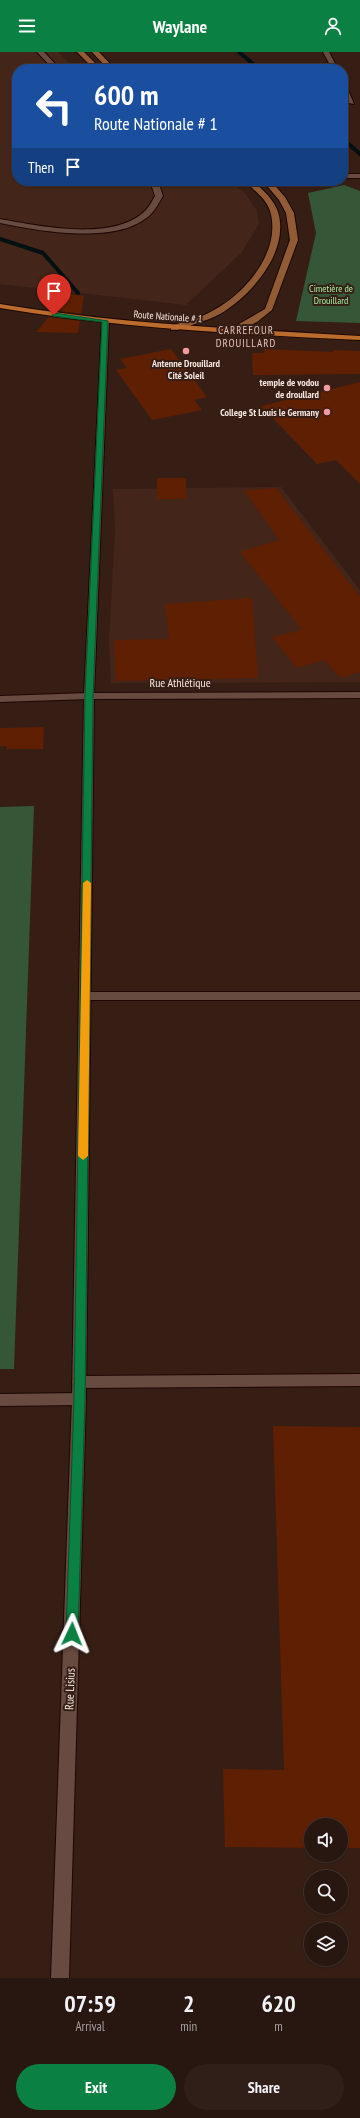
<!DOCTYPE html>
<meta charset="utf-8">
<style>
:root{--surface:#281610;--page:#301f19;--text:#f1f3f6;--muted:#a59f9f;--line:#443530;--accent:#0b8043}
body{margin:0;font-family:"PT Sans Narrow",sans-serif;background:var(--page);color:var(--text);height:100vh;display:flex;flex-direction:column;font-size:15px;white-space:nowrap}
*{box-sizing:border-box;margin:0}
p{font-size:13px;color:var(--muted)}
.icon{flex:none;width:22px;height:22px;fill:none;stroke:currentColor;stroke-width:2;stroke-linecap:round;stroke-linejoin:round}
.map{position:relative;height:1926px;overflow:hidden}
.details{display:flex;flex-direction:column;background:var(--surface);flex:1}
.details>*{flex:none}
.top-card{position:absolute;left:12px;top:12px;width:336px;height:122px;border-radius:16px;box-shadow:0 1px 3px #0004,0 0 0 1px var(--line);background:#1a4fa0;color:#fff;overflow:hidden}
.controls{position:absolute;left:304px;top:1766px;display:grid;gap:8px}
.controls a{display:grid;place-items:center;width:44px;height:44px;border-radius:50%;background:var(--surface);box-shadow:0 1px 3px #0004,0 0 0 1px var(--line);font-size:20px}
.pin{position:absolute;display:grid;place-items:center;width:34px;height:34px;color:#fff;margin:-41px -17px;border-radius:50% 50% 50% 0;rotate:-45deg;box-shadow:0 0 4px #0007}
.pin .icon{rotate:45deg}
.me{position:absolute;width:44px;margin:-22px;rotate:2deg;stroke-linejoin:round;filter:drop-shadow(0 0 3px #0008)}
.turn{display:flex;align-items:center;gap:14px;height:84px;padding:0 16px;font-size:18px}
.turn .icon{width:52px;height:52px;stroke-width:2.5}
.turn b{display:block;font-size:28px;line-height:34px}
.then{display:flex;align-items:center;height:38px;padding:0 16px;background:#0003;gap:8px;font-size:15px}
.eta{display:flex;justify-content:space-evenly;align-items:center;height:68px;text-align:center}
.eta b{font-size:24px;font-weight:800;line-height:28px}
.action{display:flex;gap:8px;margin-top:auto;padding:8px 16px}
.action a{flex:1;height:46px;border-radius:24px;background:var(--accent);color:#fff;font-size:16px;font-weight:800;line-height:46px;text-align:center}
.action a+a{background:var(--page);color:var(--text)}
header{display:flex;justify-content:space-between;align-items:center;height:52px;padding:0 16px;background:var(--accent);color:#fff;font-size:18px;font-weight:800}
.map>svg:first-child{display:block}
</style>
<header><svg class="icon" aria-label="menu" viewBox="0 0 24 24"><path d="M4 6h16M4 12h16M4 18h16"/></svg>Waylane<svg class="icon" aria-label="person" viewBox="0 0 24 24"><circle cx="12" cy="8" r="4"/><path d="M4 21q1-7 8-7t8 7"/></svg></header>
<div class="map">
<svg width="360" height="1926" viewBox="0 0 360 1926">
<rect width="100%" height="100%" fill="#361e15"/>
<path fill="#44251a" d="M0 0H58L75 17H17V129H230L246 142 257 159 259 172 242 200 186 253 0 232Z
M281 435 360 538V630L111 631 109 590 115 477 113 437Z"/>
<path fill="#365737" d="M344 133 360 139V271L296 269 316 181 308 141Z
M34 754 14 1317H0V755Z"/>
<g fill="none" stroke-linecap="round" stroke-linejoin="round">
<path stroke="#031011" stroke-width="4" d="M239 0 259 17
M343 87 360 102
M0 187 43 201 78 241"/>
</g>
<path fill="#5f1f02" d="M68 242 84 244 81 262 54 258Z
M49 265 80 269 78 281 36 280Z
M171 297 207 345 194 348 202 358 152 368 116 318 127 316 120 307Z
M265 297 333 300V298L360 299V322L253 323 252 301H264Z
M360 330V432L336 408 317 412 261 354Z
M157 426H186V447H157Z
M276 436 360 545V620L341 626 324 608 297 616 272 585 302 578 240 500 279 488 244 438Z
M252 546 258 626 116 629 114 588 169 587 165 552Z
M44 675 43 697H6L7 694H0V676Z
M273 1374 360 1375V1796H341V1773H311V1796L225 1795 223 1717 284 1718Z"/>
<g fill="none" stroke-linecap="round" stroke-linejoin="round">
<g stroke="#1d0702" stroke-width="2">
<path id="service" d="M37 0H44L60 17H53Z
M323 0H329L338 17H332Z
M343 31 346 33 354 52 349 51 343 40Z
M343 122H360V126H343Z
M150 129H158L163 144C159 150 156 157 151 162 119 194 39 179 0 171V167C39 174 113 190 145 159 149 155 152 149 155 144Z
M298 129 270 134 266 132 277 129Z
M86 940H360V948H86L80 944Z
M360 1322V1334L79 1336 74 1334 72 1330 74 1326 79 1324Z"/>
</g>
<g stroke="#1d0702" stroke-width="2">
<path id="minor" d="M360 640V646L89 647 0 650V644L89 641Z
M79 1341 84 1343 86 1347 84 1351 79 1353 0 1354V1342Z"/>
</g>
<g stroke="#1d0702" stroke-width="2">
<path id="tertiary" d="M102 267 109 269 94 644 86 1347 69 1926H51L72 1347 84 644Z"/>
</g>
<g stroke="#1d0702" stroke-width="2">
<path id="secondary" d="M77 0H84L101 17H94Z
M92 0H99L115 17H108Z
M245 129H253C262 137 274 147 278 160 290 199 252 243 220 262 207 269 191 273 177 278H171V274C185 269 201 266 214 258 246 241 282 198 270 159 266 146 254 139 245 129Z
M263 129H271L285 145 294 161 298 188 272 258 257 270 235 280H232V276L265 257 290 188 286 161 279 148Z"/>
</g>
<g stroke="#1d0702" stroke-width="2">
<path id="primary" d="M0 252C119 272 239 277 360 284V288C239 282 119 276 0 256Z"/>
</g>
<use href="#service" fill="#674a40" fill-rule="evenodd"/>
<use href="#minor" fill="#674a40" fill-rule="evenodd"/>
<use href="#tertiary" fill="#674a40" fill-rule="evenodd"/>
<use href="#secondary" fill="#915b36" fill-rule="evenodd"/>
<use href="#primary" fill="#bb6c2c" fill-rule="evenodd"/>
</g>
<path fill="#0b8043" stroke="#07532c" d="M54 261 108 269 93 644 85 1347 78 1582 76 1586 72 1588 67 1586 66 1582 74 1347 85 644 102 270 52 264Z"/>
<path fill="#f59e0b" d="M87 828 91 831 88 1104 83 1108 78 1104 83 831Z"/>
<g fill="#f59b9d" stroke="#361e15" stroke-width="1.5">
<circle cx="186" cy="299" r="4"/>
<circle cx="327" cy="336" r="4"/>
<circle cx="327" cy="360" r="4"/>
</g>
<g text-anchor="middle" stroke-width="4" stroke-linejoin="round" paint-order="stroke">
<g font-size="10" fill="#a2f2a4" stroke="#361e15">
<text x="331" y="240">Cimetière de<tspan x="331" dy="12">Drouillard</tspan></text>
</g>
<g font-size="10" fill="#f7e5df" stroke="#361e15">
<text transform="translate(168 264) rotate(4)" y="4">Route Nationale # 1</text>
</g>
<g font-size="10" font-weight="bold" fill="#f7e5df" stroke="#361e15" text-anchor="end">
<text x="186" y="315" text-anchor="middle">Antenne Drouillard<tspan x="186" dy="12">Cité Soleil</tspan></text>
<text x="319" y="334">temple de vodou<tspan x="319" dy="12">de droullard</tspan></text>
<text x="319" y="364">College St Louis le Germany</text>
</g>
<g font-size="11" letter-spacing="1" fill="#e5c3b7" stroke="#361e15">
<text x="246" y="282">CARREFOUR<tspan x="246" dy="13">DROUILLARD</tspan></text>
</g>
<g font-size="12" fill="#f7e5df" stroke="#361e15">
<text x="180" y="635">Rue Athlétique</text>
<text transform="translate(70 1637) rotate(-88)" y="4">Rue Lisius</text>
</g>
</g>
</svg>
<div class="controls">
<a><svg class="icon" aria-label="sound" viewBox="0 0 24 24"><path d="M4 9h4l5-4v14l-5-4H4zM17 9q2 3 0 6"/></svg></a>
<a><svg class="icon" aria-label="search" viewBox="0 0 24 24"><circle cx="10" cy="10" r="6"/><path d="M15 15l6 6"/></svg></a>
<a><svg class="icon" aria-label="layers" viewBox="0 0 24 24"><path d="M12 4l9 5-9 5-9-5zM3 14l9 5 9-5"/></svg></a>
</div>
<div class="pin" style="left:54px;top:263px;background:#d93025"><svg class="icon" aria-label="arrive" viewBox="0 0 24 24"><path d="M6 21V4h12l-3 4 3 4H6"/></svg></div>
<svg class="me" style="left:72px;top:1582px" viewBox="-20 -20 40 40"><path d="M0-17L14 15 0 8-14 15z" fill="#0b8043" stroke="#fff" stroke-width="4"/></svg>
<div class="top-card">
<div class="turn"><svg class="icon" aria-label="left" viewBox="0 0 24 24"><path d="M17 20v-9H6M10 6l-5 5 5 5"/></svg><div><b>600 m</b>Route Nationale # 1</div></div>
<div class="then">Then<svg class="icon" aria-label="arrive" viewBox="0 0 24 24"><path d="M6 21V4h12l-3 4 3 4H6"/></svg></div>
</div>
</div>
<section class="details">
<div class="eta">
<div><b>07:59</b><p>Arrival</p></div>
<div><b>2</b><p>min</p></div>
<div><b>620</b><p>m</p></div>
</div>
<div class="action"><a>Exit</a><a>Share</a></div>
</section>
